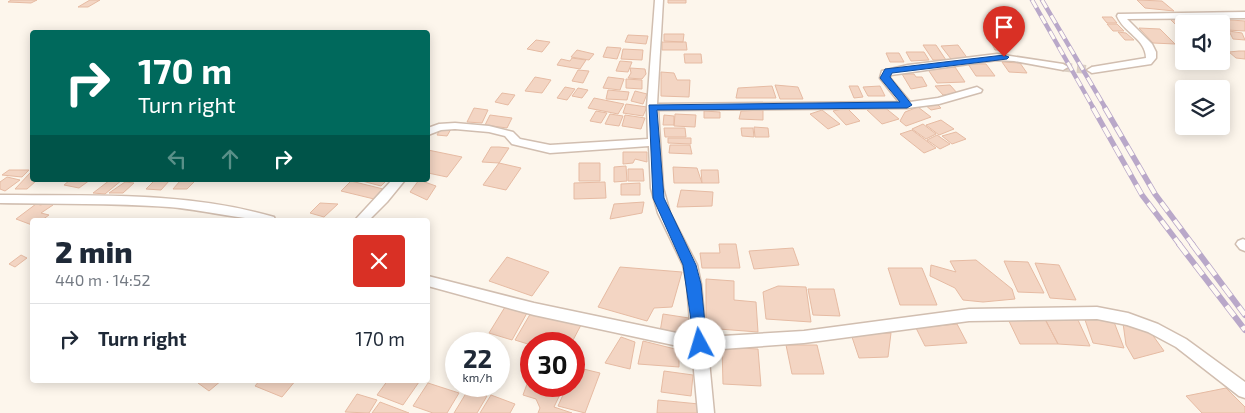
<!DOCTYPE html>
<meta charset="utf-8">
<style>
:root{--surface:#fff;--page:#f6f6f7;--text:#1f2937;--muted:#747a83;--line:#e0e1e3}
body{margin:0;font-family:"Exo 2",sans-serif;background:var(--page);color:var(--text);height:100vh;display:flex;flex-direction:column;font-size:19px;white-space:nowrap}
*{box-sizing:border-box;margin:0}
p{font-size:16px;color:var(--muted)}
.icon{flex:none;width:28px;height:28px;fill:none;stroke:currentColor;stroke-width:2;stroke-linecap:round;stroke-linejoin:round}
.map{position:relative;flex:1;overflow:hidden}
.details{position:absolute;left:30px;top:218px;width:400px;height:165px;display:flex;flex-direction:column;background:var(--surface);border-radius:5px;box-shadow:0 2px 12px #0003}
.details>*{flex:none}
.hud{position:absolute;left:30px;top:30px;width:400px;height:152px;border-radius:5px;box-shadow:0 2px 12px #0003;background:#00695c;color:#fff;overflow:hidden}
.controls{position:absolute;left:1175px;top:15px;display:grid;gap:10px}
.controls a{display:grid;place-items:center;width:55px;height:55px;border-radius:5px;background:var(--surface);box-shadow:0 2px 12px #0003;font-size:25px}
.speed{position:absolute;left:445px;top:332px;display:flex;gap:10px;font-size:25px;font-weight:700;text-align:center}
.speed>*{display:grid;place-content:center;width:65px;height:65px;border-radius:50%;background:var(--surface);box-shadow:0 2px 12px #0003;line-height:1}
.speed small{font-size:12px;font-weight:400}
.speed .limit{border:8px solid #d22;background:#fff;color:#111}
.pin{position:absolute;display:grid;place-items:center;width:42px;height:42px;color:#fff;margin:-51px -21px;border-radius:50% 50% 50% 0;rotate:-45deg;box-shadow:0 0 5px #0007}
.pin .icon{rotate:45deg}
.me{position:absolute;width:55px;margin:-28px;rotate:354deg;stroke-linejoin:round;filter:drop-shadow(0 0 4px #0008)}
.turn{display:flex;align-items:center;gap:18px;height:105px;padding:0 25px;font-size:22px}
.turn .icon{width:65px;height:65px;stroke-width:2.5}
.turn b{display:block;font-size:35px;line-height:42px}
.lanes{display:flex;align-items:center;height:48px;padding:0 25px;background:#0003;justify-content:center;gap:25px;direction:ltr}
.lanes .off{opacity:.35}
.round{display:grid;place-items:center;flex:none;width:52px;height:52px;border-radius:5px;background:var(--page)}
.summary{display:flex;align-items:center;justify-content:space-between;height:85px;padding:0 25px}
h1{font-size:30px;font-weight:800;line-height:38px}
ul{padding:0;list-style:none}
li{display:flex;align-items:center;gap:15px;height:70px;padding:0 25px;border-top:1px solid var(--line)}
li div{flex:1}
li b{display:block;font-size:19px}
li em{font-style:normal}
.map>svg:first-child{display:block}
</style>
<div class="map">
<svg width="1245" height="413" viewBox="0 0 1245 413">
<rect width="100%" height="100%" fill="#fdf6ec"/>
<path fill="#f3d5c3" stroke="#e6bba3" d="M11 0H37L31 3 8 2Z
M90 0H100L88 7H78Z
M668 0H686V3H668Z
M1137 0 1162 1 1174 11 1145 8Z
M1102 17H1112L1117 23H1107Z
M1169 18H1180L1186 24H1184V28H1179Z
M1217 19 1245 21V31L1227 30Z
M1107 24H1117L1124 31H1113Z
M1139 28 1160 29 1175 44 1153 43Z
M1229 31 1242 33 1245 40 1233 39Z
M1118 32 1126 33 1134 40H1125Z
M664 34H684L683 42 664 41Z
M628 35 648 36 646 44 625 42Z
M536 40 550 42 542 52 527 49Z
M662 42H686L687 50H662Z
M992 44 1002 45 1006 50H995Z
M923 45H936L946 60H933Z
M958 45 968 59H951L941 46Z
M607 47 621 48 617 59 603 57Z
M623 49 643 50 642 60 621 59Z
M577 50 594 54 589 60 571 57Z
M1239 51H1245V59L1236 58 1229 52Z
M906 52H924L929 60 911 61Z
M886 53H899L904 62H890Z
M684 54H701L702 63H685Z
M572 58 586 60 580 69 557 65 561 59 570 61Z
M620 61 632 62 628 72 616 71Z
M1002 62 1020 63 1027 73 1009 72Z
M968 64H986L995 76H976Z
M955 67 965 82 937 83 927 68Z
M630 68 645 69 646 74 642 79 628 78 631 73Z
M578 70 589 71 583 83 572 81Z
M661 72 674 73 677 80H690L689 97 661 96Z
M902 74H914L916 77H922L927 86 911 89Z
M535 77 551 80 542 93 525 91Z
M608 77 624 79 620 90 603 88Z
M626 79 642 80V89L626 88Z
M775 85 798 87 803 99H780Z
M950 85 958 94 943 95 935 86Z
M772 86 776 98H736L738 88Z
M849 86H858L863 97 854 98Z
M880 86 885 96H868L863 87Z
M565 87 575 89 567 100 557 98Z
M578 88 588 90 582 98 572 96Z
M608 90 629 92 627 100 606 99Z
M635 91 647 94 643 104 631 101Z
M502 93 515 95 508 105 495 102Z
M594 98 624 104 618 114 588 108Z
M935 102 941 108 931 110 924 104Z
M626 104 647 107 643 116 623 113Z
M883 106 899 119 882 124 867 110Z
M918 107 931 117 906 126 900 121 905 112Z
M474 108 488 110 482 123 467 122Z
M847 108 860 121 846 125 833 111Z
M763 110V120L739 119 741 111Z
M822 110 840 124 828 129 810 114Z
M596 111 607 113 601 123 590 121Z
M704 111 720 112V118H704Z
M610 114 623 116 619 126 605 124Z
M675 114 696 115 695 127 674 126Z
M490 115 512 118 507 128 485 125Z
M625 115 645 118 641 129 622 126Z
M664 115 674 116V125H663Z
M941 120 954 129 939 135 926 125Z
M923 124 936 134 926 139 912 129Z
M754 127 768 128 769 137H755Z
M441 128 451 129 447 136 437 135Z
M664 128H685L686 137H665Z
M741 128H753L754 137 742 136Z
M912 130 936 148 924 153 900 134Z
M956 132 966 139 952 144 942 136Z
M937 135 950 144 940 149 927 140Z
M668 138H691V144L668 143Z
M670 145H690L692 154 669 153Z
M491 147H499L509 148 499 163 482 162Z
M428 150 462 157 447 177 428 173Z
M623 152H647V162L635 159 633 163 623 164Z
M499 163 521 168 506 190 483 185Z
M579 163H600V181H579Z
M626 166 627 181 614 182V167Z
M673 167 697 168 702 183H674Z
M628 169H643L644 181H628Z
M9 170H29L22 177 2 175Z
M701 170H718L719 183H702Z
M30 173 32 174V180H43L36 181 27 189H15Z
M7 177 20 180 5 191 0 189V182Z
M70 180H90L79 188 64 185Z
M110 180H122L105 194 93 193Z
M155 180H170L161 190 146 189Z
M364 180H387L381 186 362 181Z
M419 180 436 186 427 200 410 192Z
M180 181H195L187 189H173Z
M351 181 383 189 374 199 341 191Z
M125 182 134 183 123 193H109Z
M605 182 606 198 574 199V183Z
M640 183V195H621V184Z
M681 190 713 192 712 206 677 207Z
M46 202 53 205 41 213 49 215 42 220H32V225L16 219 36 204 41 205Z
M644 202 642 213 610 219 614 204Z
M320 203 338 204 324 217 310 213Z
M719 244H736L740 268H702L700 253H720Z
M793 248 799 265 754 269 749 251Z
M21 255 27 258 15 267 9 264Z
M507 257 549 272 532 296 489 281Z
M976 260 1012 289 1015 299 983 302 963 300 955 288 930 276 931 265 956 272 950 261Z
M1004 261 1028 262 1044 293 1018 292Z
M1035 263 1059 265 1076 300 1050 298Z
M620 267 682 272 672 307 654 308 647 321 598 307Z
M888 268H922L937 305H900Z
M706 279 734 281V300L756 302 758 332 706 328Z
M778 286 806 287 811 322 766 319 763 292Z
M808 289H834L840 316 813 315Z
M505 307 527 313 512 340 489 333Z
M532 311 581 325 571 344 531 345 515 340Z
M663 314 689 318 683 337 660 332Z
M1084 317 1114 322 1124 348 1093 343Z
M1008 319H1045L1058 344H1020Z
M1045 319 1078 320 1090 346 1058 344Z
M1123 323 1149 330 1164 351 1134 359 1126 345Z
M957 324 967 343 925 346 916 328Z
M891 333 888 357 859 358 851 334Z
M621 337 635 342 630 369 605 363Z
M643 341 679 350V367L638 364Z
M786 345H817L824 374H792Z
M722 347 758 349 761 386 723 384Z
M456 359V375L447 371Z
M575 367 600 373 585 413 558 406 567 386H574Z
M664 371 693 375 691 396 661 392Z
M531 373V386H564L554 407 572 413H538L540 408 536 399 523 395Z
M201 380H222L209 391 198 383Z
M260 380H296L282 397 255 386Z
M388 380H414L419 382 403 405 377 395Z
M428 383 459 393 447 413H433L413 406Z
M1226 388 1245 407V413H1202L1186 396Z
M468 390 487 396 477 413H454Z
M357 394 377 400 369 413 345 412Z
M491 395 515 404 510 413H480Z
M658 400 699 404V413H657Z
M380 402 409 413H372Z"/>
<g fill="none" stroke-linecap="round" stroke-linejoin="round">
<path stroke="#dcd0c4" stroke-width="9" stroke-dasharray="9 5" stroke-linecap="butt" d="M1063 67 1092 70"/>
<g stroke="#d1beb0" stroke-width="3">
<path id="street" d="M655 0H663L657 104 899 102 880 78 882 71 908 65 997 54 1063 64 1068 67 1063 70 1014 61 997 60 891 75 890 78 910 102 938 98 977 87 982 90 981 92 939 104 907 108 658 110 663 188 670 213 697 265 701 284 706 337 804 331 969 309 1097 307 1128 313 1158 324 1186 339 1245 382V398L1239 396 1176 347 1148 332 1127 325 1097 319 969 321 804 343 708 350 714 413H698L692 349 534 315 428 286V276L534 303 691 336 687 284 683 265 658 213 651 188 649 146 550 153 512 144 505 136 489 132 455 129 441 130 428 135V128L439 124 455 123 489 126 513 132 520 139 550 145 648 139 647 107Z
M1245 12V18L1127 19 1152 44 1156 52V58L1151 64 1092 73 1087 70 1092 67 1146 58C1146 39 1123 32 1117 16L1118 14Z
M392 180H405L387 202 369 220H355Z
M0 195C91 196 185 191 274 217L275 220C240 220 205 210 169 207 113 203 56 204 0 203Z
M1243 239 1245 240V251L1240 249 1236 244 1238 241Z"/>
</g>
<use href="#street" fill="#fff" fill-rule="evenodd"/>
<g stroke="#b9a8c9" stroke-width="4.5">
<path id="rail-far2" d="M1032 0 1094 109
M1042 0 1106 109"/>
</g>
<g stroke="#b9a8c9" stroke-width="5.5">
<path id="rail-far1" d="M1093 108 1142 195 1180 245
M1105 108 1155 194 1193 245"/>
</g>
<g stroke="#b9a8c9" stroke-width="6">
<path id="rail" d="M1179 244 1245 330
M1192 244 1245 315"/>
</g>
<use href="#rail-far2" stroke="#fffaf3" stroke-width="3" stroke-dasharray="9" stroke-linecap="butt"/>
<use href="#rail-far1" stroke="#fffaf3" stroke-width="4" stroke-dasharray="11" stroke-linecap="butt"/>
<use href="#rail" stroke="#fffaf3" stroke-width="4.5" stroke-dasharray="13" stroke-linecap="butt"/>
</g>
<path fill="#1a73e8" stroke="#114b97" d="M1004 55 1009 57 1007 59 892 73 890 77 912 105 907 108 657 110 664 198 696 265 701 284 707 344 705 348H695L683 265 653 198 649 105 900 102 880 78 885 69Z"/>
</svg>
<div class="controls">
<a><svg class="icon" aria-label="sound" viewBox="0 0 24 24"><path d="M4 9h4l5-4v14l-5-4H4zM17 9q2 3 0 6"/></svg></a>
<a><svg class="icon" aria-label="layers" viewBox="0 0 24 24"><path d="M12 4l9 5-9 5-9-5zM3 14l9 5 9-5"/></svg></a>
</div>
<div class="speed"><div>22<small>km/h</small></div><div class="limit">30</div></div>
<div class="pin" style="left:1004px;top:57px;background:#d93025"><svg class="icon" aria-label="arrive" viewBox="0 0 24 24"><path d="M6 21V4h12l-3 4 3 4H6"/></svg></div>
<svg class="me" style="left:700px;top:344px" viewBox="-20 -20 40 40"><circle r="19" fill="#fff"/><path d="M0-13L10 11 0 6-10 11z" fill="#1a73e8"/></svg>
<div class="hud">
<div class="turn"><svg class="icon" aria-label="right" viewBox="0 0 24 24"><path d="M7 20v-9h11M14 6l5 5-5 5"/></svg><div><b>170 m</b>Turn right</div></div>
<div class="lanes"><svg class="icon off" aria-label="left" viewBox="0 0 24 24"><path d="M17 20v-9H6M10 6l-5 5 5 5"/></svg><svg class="icon off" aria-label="ahead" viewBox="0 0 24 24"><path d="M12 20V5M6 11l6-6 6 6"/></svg><svg class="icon" aria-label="right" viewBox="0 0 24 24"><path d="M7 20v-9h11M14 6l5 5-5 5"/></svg></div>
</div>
<section class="details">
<div class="summary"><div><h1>2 min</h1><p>440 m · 14:52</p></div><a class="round" style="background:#d93025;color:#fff"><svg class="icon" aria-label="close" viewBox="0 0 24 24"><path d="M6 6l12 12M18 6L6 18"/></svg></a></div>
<ul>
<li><svg class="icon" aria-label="right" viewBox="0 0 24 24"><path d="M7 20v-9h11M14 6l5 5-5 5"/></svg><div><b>Turn right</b></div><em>170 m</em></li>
</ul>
</section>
</div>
